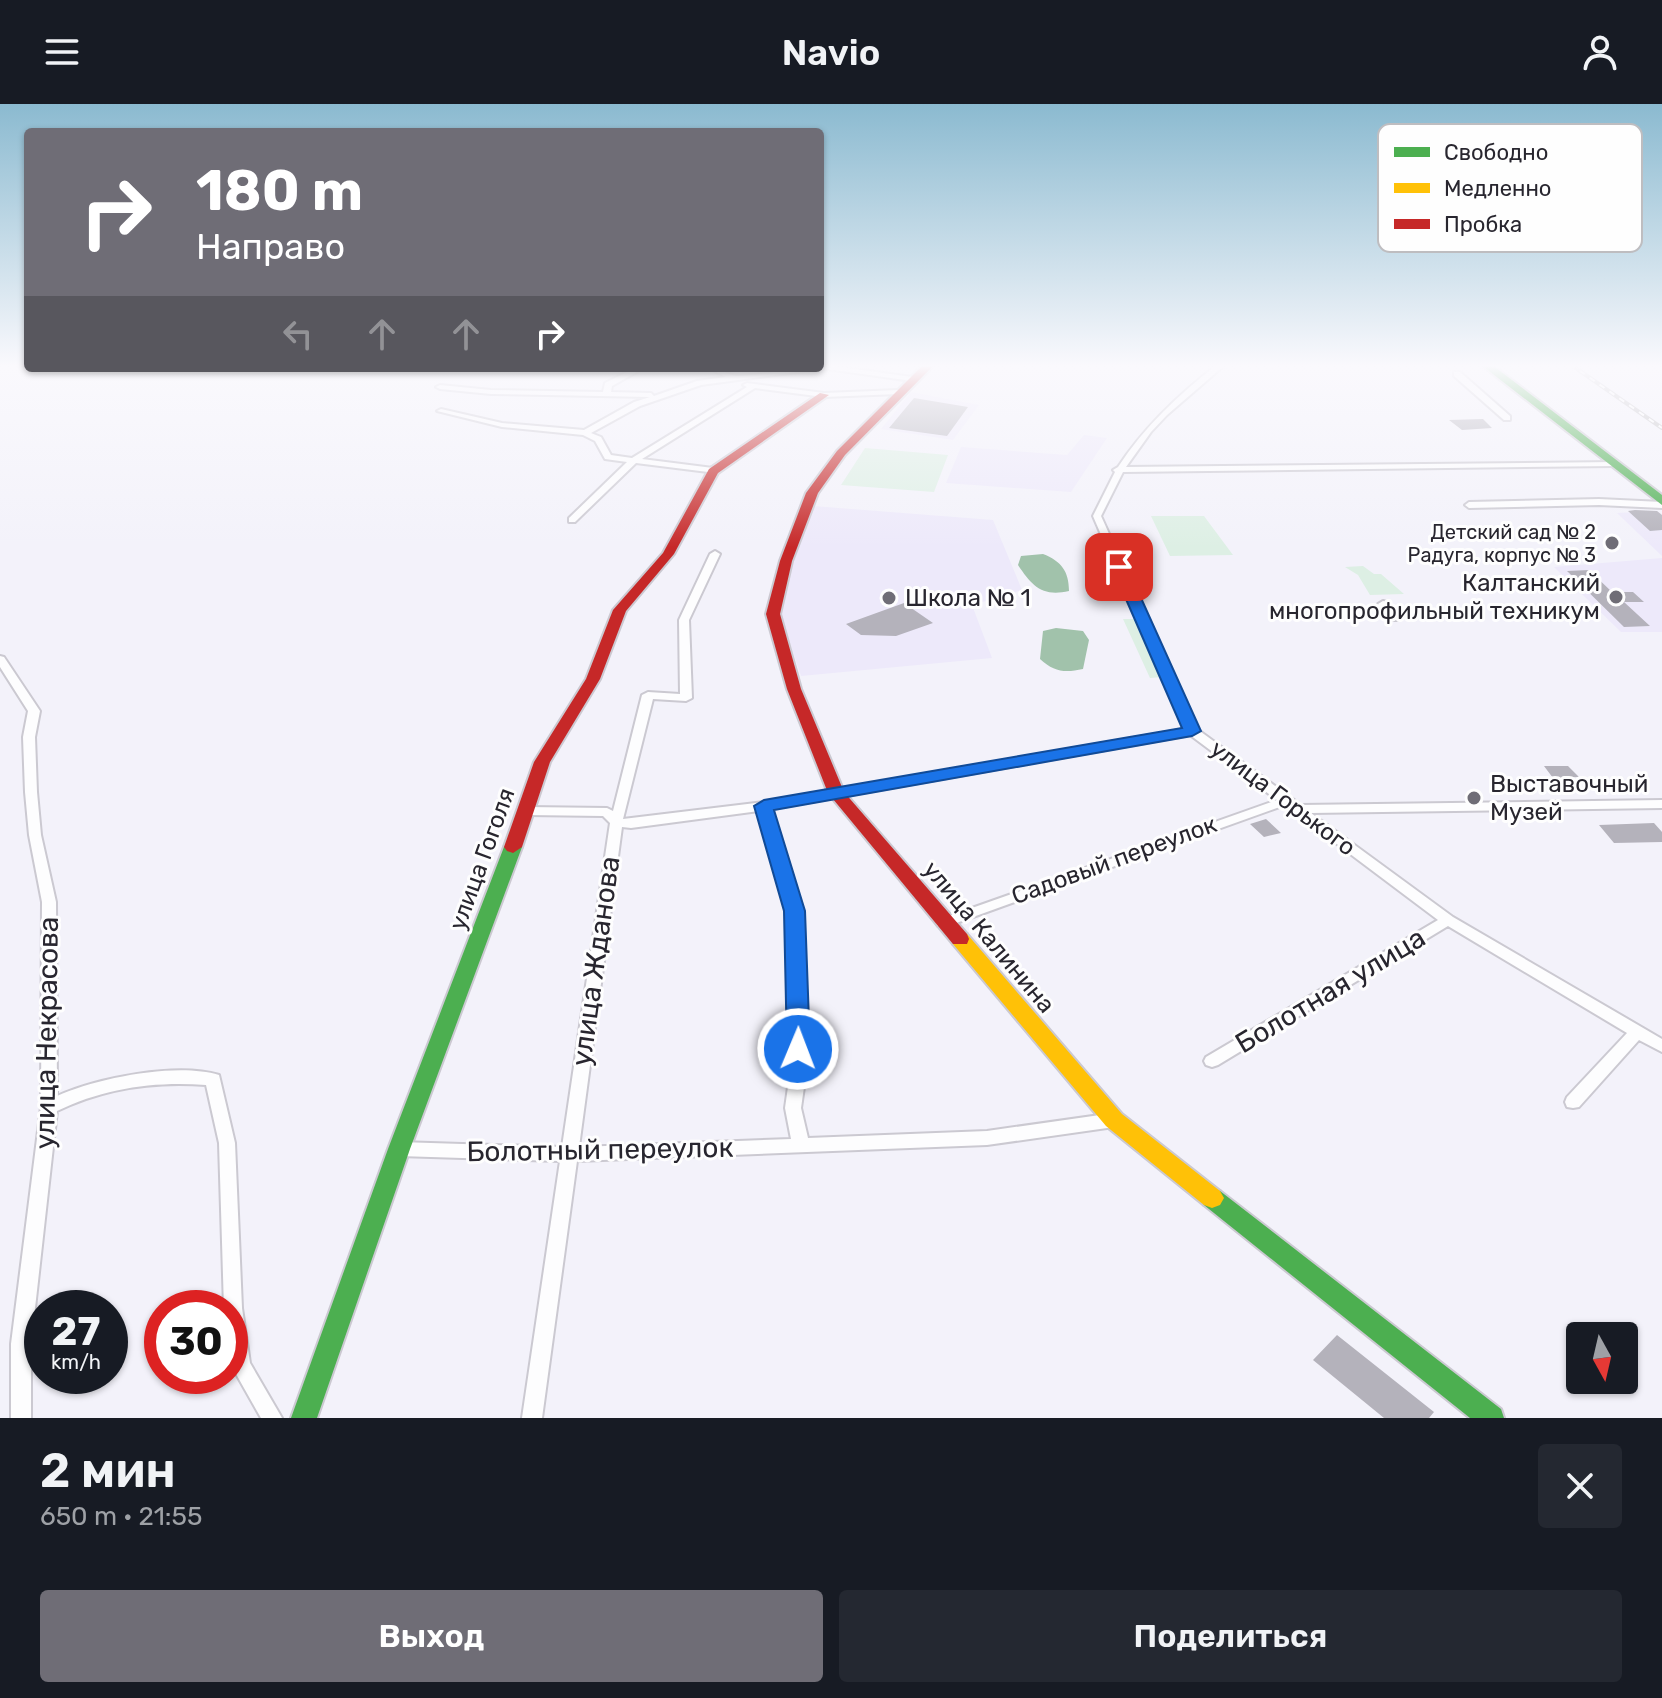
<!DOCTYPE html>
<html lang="ru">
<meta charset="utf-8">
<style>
:root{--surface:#171b24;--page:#242831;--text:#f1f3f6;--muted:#9ea1a6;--accent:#6f6d76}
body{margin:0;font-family:Rubik,sans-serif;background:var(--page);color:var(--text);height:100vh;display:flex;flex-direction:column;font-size:30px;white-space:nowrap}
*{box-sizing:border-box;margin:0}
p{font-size:26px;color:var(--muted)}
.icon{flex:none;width:44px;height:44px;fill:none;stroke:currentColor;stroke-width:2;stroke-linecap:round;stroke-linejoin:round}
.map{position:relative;height:1314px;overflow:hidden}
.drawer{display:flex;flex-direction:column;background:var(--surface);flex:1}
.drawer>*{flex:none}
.guide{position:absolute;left:24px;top:24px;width:800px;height:244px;border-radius:8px;box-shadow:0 2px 6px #0004;background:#6f6d76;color:#fff;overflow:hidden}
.needle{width:52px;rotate:172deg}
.controls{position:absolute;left:1566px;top:1218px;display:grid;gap:16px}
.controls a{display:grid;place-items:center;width:72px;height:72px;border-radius:8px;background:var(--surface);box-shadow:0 2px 6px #0004;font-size:40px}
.speed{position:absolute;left:24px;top:1186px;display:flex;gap:16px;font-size:40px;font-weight:700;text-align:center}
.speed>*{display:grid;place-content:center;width:104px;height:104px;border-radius:50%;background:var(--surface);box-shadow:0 2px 6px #0004;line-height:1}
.speed small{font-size:20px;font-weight:400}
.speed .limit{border:12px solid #d22;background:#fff;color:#111}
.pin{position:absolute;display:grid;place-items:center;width:68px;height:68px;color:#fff;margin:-34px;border-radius:16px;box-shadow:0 4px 12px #0006}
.me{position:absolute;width:88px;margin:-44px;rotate:1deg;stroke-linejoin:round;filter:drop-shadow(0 0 6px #0008)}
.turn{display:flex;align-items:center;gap:28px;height:168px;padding:0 40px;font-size:36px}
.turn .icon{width:104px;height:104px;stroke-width:2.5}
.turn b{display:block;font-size:56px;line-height:68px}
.lanes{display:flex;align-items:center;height:76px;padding:0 40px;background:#0003;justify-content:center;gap:40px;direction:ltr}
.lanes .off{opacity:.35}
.round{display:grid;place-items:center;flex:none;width:84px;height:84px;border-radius:8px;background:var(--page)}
.headline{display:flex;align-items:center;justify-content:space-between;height:136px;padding:0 40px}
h1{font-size:48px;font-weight:600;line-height:60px}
.action{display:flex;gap:16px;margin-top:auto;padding:16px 40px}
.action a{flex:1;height:92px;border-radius:8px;background:var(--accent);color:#fff;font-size:32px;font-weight:600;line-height:92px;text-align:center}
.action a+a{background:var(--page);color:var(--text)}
header{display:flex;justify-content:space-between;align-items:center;height:104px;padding:0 40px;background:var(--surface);font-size:36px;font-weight:600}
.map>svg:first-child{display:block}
</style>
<header><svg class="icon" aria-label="menu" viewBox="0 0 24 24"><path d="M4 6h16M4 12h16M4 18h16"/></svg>Navio<svg class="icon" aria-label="person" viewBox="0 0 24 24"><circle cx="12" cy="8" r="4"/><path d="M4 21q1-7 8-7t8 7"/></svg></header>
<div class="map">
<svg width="1662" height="1314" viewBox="0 0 1662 1314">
<rect width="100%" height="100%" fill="#f3f2fa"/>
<path fill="#ede9fa" d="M911 288 979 301 953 336 881 325Z
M1084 331 1107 334 1071 388 946 379 961 343 1067 351Z
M813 402 993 416 1022 486 972 501 992 554 801 572 778 504Z
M1657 407 1662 411V452L1617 409Z
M1662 454V528H1621L1554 463Z"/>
<path fill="#ddefe4" d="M865 344 948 351 934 388 841 381Z
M1151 412H1204L1233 451 1170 452Z
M1363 462 1374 470H1381L1404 490 1370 491 1358 471 1345 463Z
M1123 515H1135L1163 573 1150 574Z"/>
<path fill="#a1c2ab" d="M1043 450C1061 457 1069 467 1069 487 1042 493 1032 482 1018 461L1021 452Z
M1056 524 1083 527 1089 536 1083 565C1065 569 1054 568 1040 555L1043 527Z"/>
<path fill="#b4b2bb" d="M914 294 968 303 947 332 889 324Z
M1483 315 1492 324 1462 326 1449 316Z
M1635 406 1657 407 1662 411V426L1650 427 1628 407Z
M1589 466 1612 488H1633L1644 498H1624L1650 522 1624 523 1567 467Z
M904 499 933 519 896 532 861 531 846 520Z
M1544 662H1568L1579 673 1553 674Z
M1266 715 1281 729 1264 733 1250 720Z
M1654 719 1662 728V738L1614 739 1599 721Z
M1337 1231 1434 1308 1429 1314H1384L1313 1256Z"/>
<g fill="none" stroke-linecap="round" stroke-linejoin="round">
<g stroke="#cbc9d1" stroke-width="4">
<path id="street" d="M820 260 912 273 916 275 912 277 820 264Z
M1218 260H1226L1167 311 1151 328 1126 363 1614 358 1618 360 1614 362 1123 368 1101 412 1197 625 1301 701 1662 696V704L1311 709 1453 813 1662 935V948L1639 936 1579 1003 1573 1004 1567 1003 1565 998 1567 993 1627 929 1448 822 1218 961 1212 963 1206 961 1204 957 1206 953 1438 816 1285 701 948 822H938L936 819 938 816 1277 696 1190 631 771 705 801 807 806 898V969L801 1004 808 1034 987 1027 1114 1009 1120 1011 1122 1016 1120 1021 1114 1023 987 1041 577 1057 542 1314H522L560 1057 399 1052 393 1050 391 1045 393 1040 399 1038 562 1043 610 719 603 712 527 711 521 707 527 703 607 704 613 707 642 591 648 588 680 590 679 516 710 450 715 447 720 450 689 516 692 594 686 597 653 595 623 715 764 698 1185 625 1093 412 1115 368 1113 366 1118 363C1145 322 1179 290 1218 260ZM759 707 787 807 792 898 790 969 785 1004 791 1035 579 1043 622 723 631 724Z
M635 264H644L612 282 611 288 651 289 654 292 697 277 726 273 708 264C720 264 729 272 739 272 765 271 790 264 817 264L813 266 701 281 640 302 591 329 601 333 611 351 632 354 747 283 743 281 747 279 824 289 898 286 902 288 898 290 824 293 755 284 642 355 713 364 717 367 716 369 636 359 575 418H569V414L627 358 605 355 595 337 583 331 502 323 437 307 441 305 502 319 584 326 634 298 650 293 491 290 440 285 436 283 440 281 491 286 603 288 605 279Z
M1454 268H1460L1510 312V316H1504L1454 272Z
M1599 395 1662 398V404L1599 401 1469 404 1465 401 1469 398Z
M1383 497 1387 498 1399 512V516H1391L1379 502 1378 500Z
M0 552 4 553 40 607 35 633 37 688 41 731 56 798 57 992C97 974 177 958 219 971L235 1039 242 1204 250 1259 282 1314H261L231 1261 230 1204H224L219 1039 206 981C155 977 104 984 57 1007L31 1240V1314H11V1240L41 1003 42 798 29 731 25 688 23 633 28 607 0 563Z"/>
</g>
<g stroke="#cbc9d1" stroke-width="4">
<path id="fast" d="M1480 260H1491L1662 391V401Z
M513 737 522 743 410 1045 317 1314H291L388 1045 504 743Z
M1212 1084 1220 1087 1501 1305 1504 1314H1470L1204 1101 1200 1094 1204 1087Z"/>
</g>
<g stroke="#cbc9d1" stroke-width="4">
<path id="slow" d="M960 828 967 830 1122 1010 1220 1087 1224 1094 1220 1101 1212 1104 1204 1101 1106 1022 953 840 951 835 953 830Z"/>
</g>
<g stroke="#cbc9d1" stroke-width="4">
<path id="jam" d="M924 260H935L845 351 818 389 792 457 780 510 801 585 844 688 967 830 969 835 967 840H953L828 689 787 585 766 510 780 457 806 389 837 347Z
M820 289 829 291 718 369 674 450 626 507 600 575 550 658 522 743 513 749 507 747 504 743 534 658 586 575 613 506 663 449 709 365Z"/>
</g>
<use href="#street" fill="#fdfdfe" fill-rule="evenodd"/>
<use href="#fast" fill="#4caf50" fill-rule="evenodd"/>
<use href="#slow" fill="#ffc107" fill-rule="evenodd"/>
<use href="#jam" fill="#c62828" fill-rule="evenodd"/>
<g stroke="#bfbec1" stroke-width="4">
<path id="rail" d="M1570 260 1662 324"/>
</g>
<use href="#rail" stroke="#fefefe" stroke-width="2" stroke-dasharray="6" stroke-linecap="butt"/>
</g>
<linearGradient id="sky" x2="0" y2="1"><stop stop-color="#8bbad0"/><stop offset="0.59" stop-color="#faf9fd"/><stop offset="1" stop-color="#faf9fd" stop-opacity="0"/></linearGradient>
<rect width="1662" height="444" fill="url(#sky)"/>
<path fill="#1a73e8" stroke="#114b97" stroke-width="2" d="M1119 458 1127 463 1201 627 1192 632 774 706 805 807 810 945 807 951H790L787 945 784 807 754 702 764 696 1182 624 1112 463Z"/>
<g fill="#6f6d76" stroke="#fefefe" stroke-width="3">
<circle cx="1612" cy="439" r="8"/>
<circle cx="1616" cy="493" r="8"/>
<circle cx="889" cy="494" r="8"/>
<circle cx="1474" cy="694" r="8"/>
</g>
<g text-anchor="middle" stroke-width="6" stroke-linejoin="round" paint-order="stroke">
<g font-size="20" fill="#28262f" stroke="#fefefe" text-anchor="end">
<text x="1596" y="435">Детский сад № 2<tspan x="1596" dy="23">Радуга, корпус № 3</tspan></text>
</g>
<g font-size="24" fill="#28262f" stroke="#fefefe" text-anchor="start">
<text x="1600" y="487" text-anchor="end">Калтанский<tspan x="1600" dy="28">многопрофильный техникум</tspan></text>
<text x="905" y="502">Школа № 1</text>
<text x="1490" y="688">Выставочный<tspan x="1490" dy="28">Музей</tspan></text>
</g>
<g font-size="24" fill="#28262f" stroke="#fefefe">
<text transform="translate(1283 694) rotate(37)" y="8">улица Горького</text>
<text transform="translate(482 755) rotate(-70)" y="8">улица Гоголя</text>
<text transform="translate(1114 756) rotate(-20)" y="8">Садовый переулок</text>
<text transform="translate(989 833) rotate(50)" y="8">улица Калинина</text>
</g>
<g font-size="28" fill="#28262f" stroke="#fefefe">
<text transform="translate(595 857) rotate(-82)" y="10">улица Жданова</text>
<text transform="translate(1330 886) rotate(-31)" y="10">Болотная улица</text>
<text transform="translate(46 929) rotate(-89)" y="10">улица Некрасова</text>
<text transform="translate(600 1045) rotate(-1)" y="10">Болотный переулок</text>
</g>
</g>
<rect x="1378" y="20" width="264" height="128" rx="12" fill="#fefefe" stroke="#bebdc0" stroke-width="2"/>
<rect x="1394" y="43" width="36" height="10" fill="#4caf50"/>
<rect x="1394" y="79" width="36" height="10" fill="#ffc107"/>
<rect x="1394" y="115" width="36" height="10" fill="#c62828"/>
<g font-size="22" fill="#28262f">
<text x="1444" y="56">Свободно</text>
<text x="1444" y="92">Медленно</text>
<text x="1444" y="128">Пробка</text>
</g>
</svg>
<div class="controls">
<a><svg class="needle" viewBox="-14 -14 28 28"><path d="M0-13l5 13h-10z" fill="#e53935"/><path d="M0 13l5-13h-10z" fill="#9ea1a6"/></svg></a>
</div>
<div class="speed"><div>27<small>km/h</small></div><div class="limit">30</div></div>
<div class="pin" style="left:1119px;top:463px;background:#d93025"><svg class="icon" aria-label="arrive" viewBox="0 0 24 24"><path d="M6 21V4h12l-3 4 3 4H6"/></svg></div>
<svg class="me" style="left:798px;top:945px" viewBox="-20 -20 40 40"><circle r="17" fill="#1a73e8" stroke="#fff" stroke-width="3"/><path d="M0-11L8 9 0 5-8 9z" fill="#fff"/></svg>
<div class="guide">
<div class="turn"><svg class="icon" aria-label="right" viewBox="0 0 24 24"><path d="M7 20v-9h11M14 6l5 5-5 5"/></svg><div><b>180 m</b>Направо</div></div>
<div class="lanes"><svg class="icon off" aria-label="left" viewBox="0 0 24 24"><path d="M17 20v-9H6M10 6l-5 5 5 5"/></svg><svg class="icon off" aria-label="ahead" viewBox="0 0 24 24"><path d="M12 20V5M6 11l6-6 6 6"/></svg><svg class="icon off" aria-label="ahead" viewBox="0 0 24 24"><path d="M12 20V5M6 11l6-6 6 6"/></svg><svg class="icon" aria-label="right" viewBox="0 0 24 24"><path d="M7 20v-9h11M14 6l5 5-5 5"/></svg></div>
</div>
</div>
<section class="drawer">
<div class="headline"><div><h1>2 мин</h1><p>650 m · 21:55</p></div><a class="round"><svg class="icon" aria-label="close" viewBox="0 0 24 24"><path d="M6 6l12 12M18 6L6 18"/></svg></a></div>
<div class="action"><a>Выход</a><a>Поделиться</a></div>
</section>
